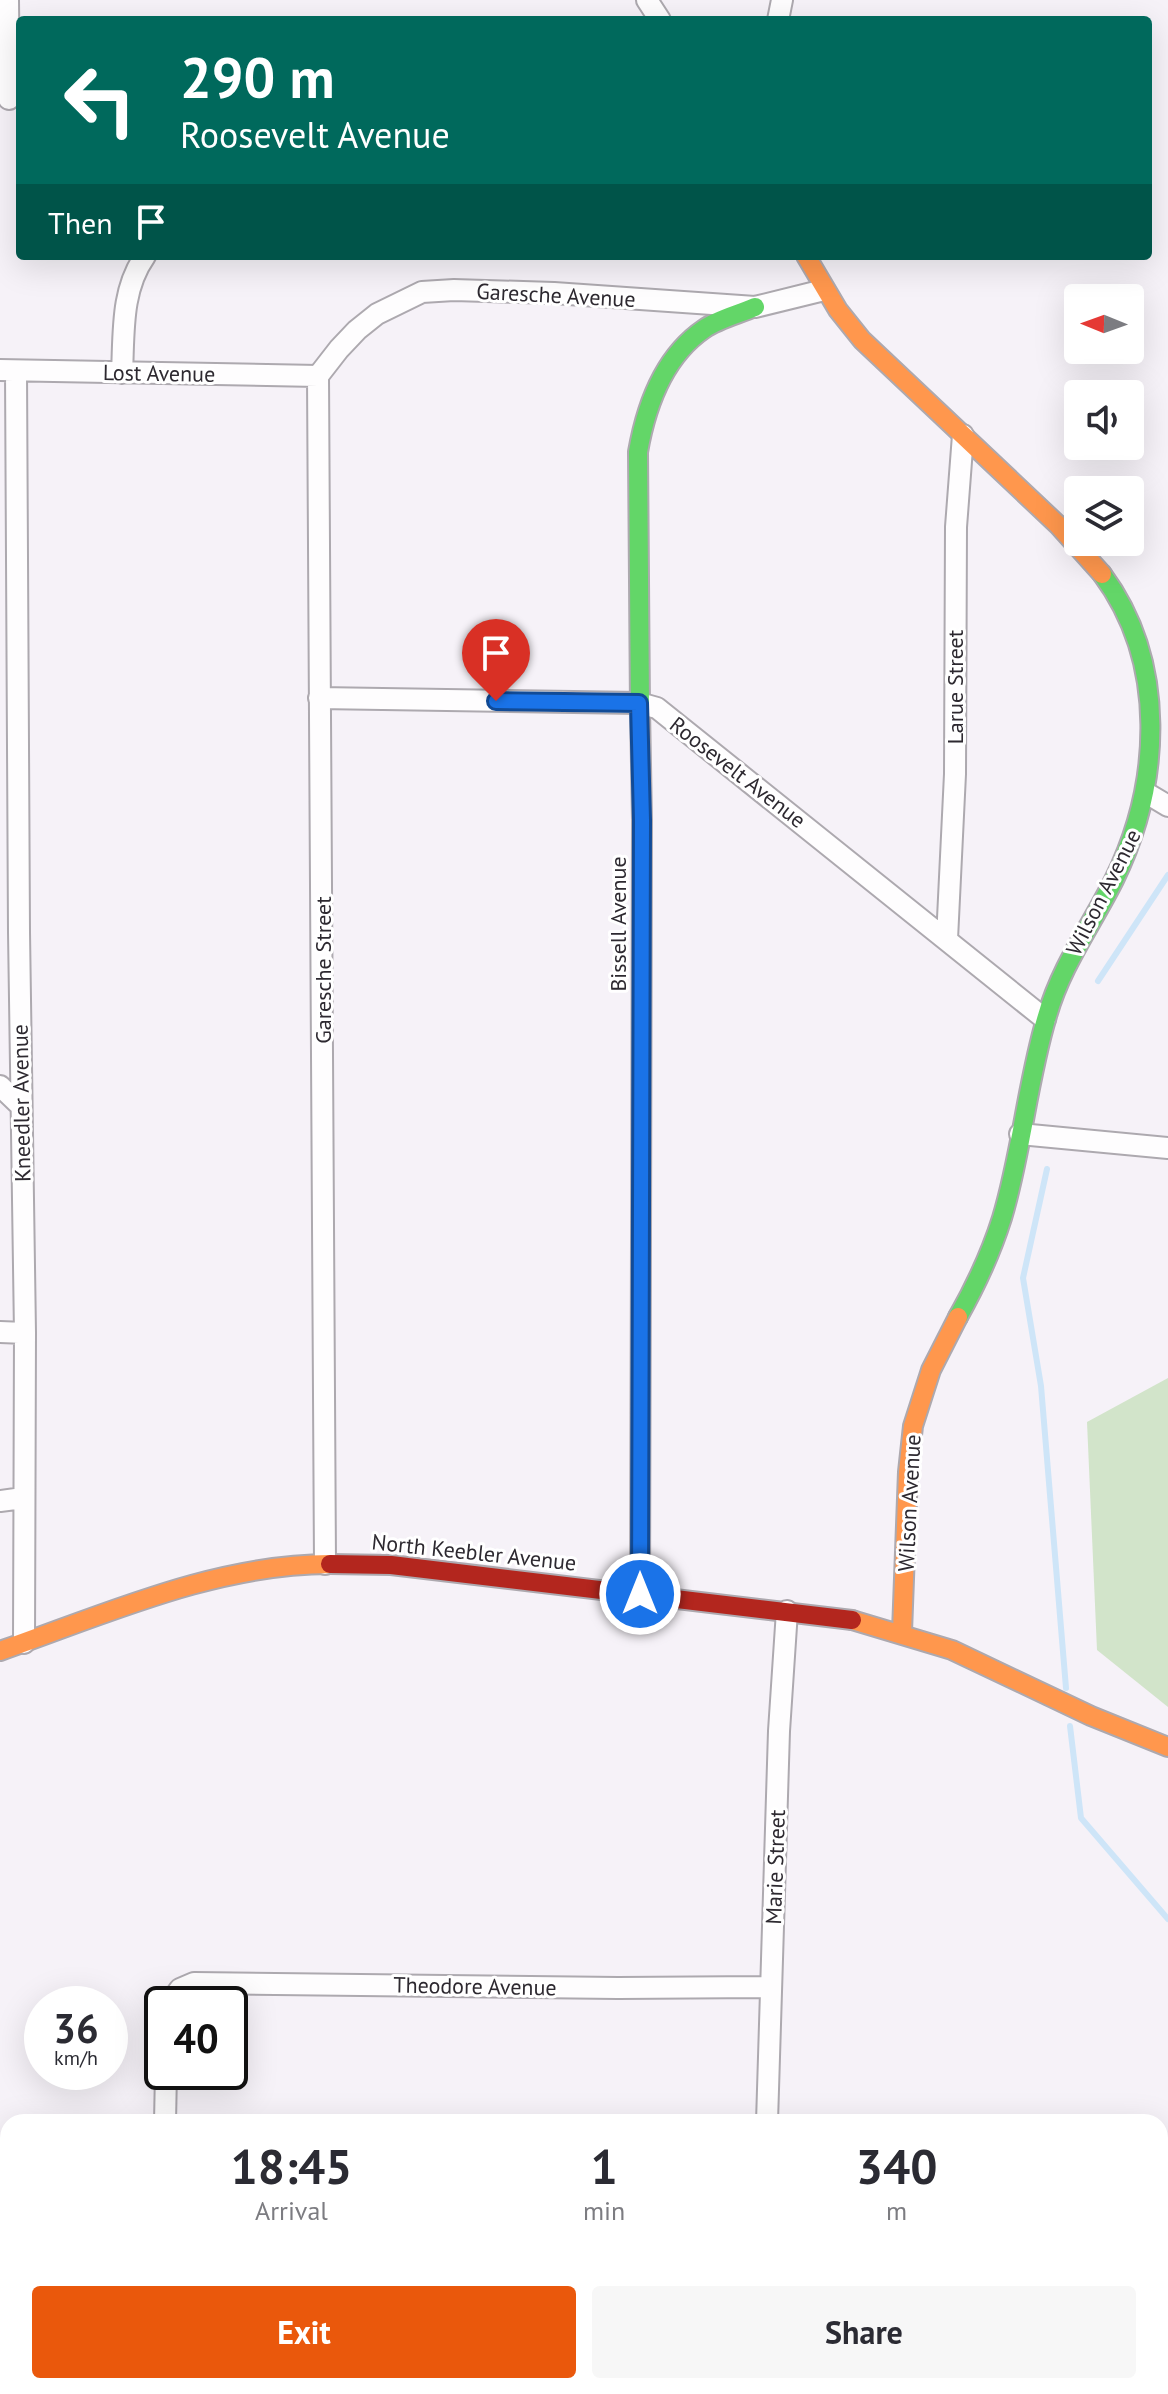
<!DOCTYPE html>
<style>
:root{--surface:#fff;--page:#f7f7f7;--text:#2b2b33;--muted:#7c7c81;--accent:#ea580c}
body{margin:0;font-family:"PT Sans",sans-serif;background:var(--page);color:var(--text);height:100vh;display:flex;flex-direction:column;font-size:30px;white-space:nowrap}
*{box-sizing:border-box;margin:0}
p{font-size:26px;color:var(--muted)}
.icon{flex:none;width:44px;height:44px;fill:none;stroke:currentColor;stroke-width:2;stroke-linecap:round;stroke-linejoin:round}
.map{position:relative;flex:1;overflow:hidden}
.details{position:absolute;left:0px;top:2114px;width:1168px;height:280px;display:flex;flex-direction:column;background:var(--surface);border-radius:24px 24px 0 0;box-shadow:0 8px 32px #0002}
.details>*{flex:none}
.top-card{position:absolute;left:16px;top:16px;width:1136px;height:244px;border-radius:8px;box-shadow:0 8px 32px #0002;background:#00695c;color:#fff;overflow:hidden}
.needle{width:52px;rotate:271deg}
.controls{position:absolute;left:1064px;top:284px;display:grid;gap:16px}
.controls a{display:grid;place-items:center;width:80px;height:80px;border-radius:8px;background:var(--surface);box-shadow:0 8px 32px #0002;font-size:40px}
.speed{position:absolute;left:24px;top:1986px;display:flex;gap:16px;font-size:40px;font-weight:700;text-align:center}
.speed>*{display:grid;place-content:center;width:104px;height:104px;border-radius:50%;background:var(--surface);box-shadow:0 8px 32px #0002;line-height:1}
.speed small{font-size:20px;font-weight:400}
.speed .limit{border:4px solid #111;border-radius:12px;background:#fff;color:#111}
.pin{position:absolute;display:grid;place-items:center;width:68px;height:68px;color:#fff;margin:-82px -34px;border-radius:50% 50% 50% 0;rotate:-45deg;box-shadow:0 0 8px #0007}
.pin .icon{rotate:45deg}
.me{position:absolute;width:88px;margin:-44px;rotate:0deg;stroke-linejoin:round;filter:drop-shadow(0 0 6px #0008)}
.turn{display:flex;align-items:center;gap:28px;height:168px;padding:0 32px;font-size:36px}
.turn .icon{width:104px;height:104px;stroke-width:2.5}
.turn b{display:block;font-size:56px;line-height:68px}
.then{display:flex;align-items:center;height:76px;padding:0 32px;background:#0003;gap:16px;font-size:30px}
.eta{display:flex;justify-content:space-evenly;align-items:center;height:136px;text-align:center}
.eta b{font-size:48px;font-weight:600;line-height:56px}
.button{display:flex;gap:16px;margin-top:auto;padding:16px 32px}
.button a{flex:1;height:92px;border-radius:8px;background:var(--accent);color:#fff;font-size:32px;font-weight:600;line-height:92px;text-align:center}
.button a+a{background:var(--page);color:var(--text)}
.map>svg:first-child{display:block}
</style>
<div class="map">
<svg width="1168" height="2394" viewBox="0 0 1168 2394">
<rect width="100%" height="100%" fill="#f6f2f8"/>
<path fill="#d2e4ca" d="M1168 1378V1707L1097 1650 1087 1422Z"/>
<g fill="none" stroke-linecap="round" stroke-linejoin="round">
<path stroke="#cee5f8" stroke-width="6" d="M1098 981 1168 875
M1047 1169 1023 1278 1041 1386 1066 1688
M1070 1726 1081 1818 1168 1919"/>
<g stroke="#ada9af" stroke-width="24">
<path id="street" d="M8 0 9 99
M647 0 660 20
M778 20 782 0
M0 370 318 376
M16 371 19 932 25 1333 24 1643
M122 373C124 332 121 290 145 256
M318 376 325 1564
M318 376 339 349 357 330 377 314 422 292 454 290 554 293 755 307 824 290
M319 698 639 703 657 708 1045 1019
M1148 794 1168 806
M947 939 955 774 956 527 963 435
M0 1086 21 1106
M1020 1134 1168 1148
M0 1332 25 1333
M0 1501 23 1498
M169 2004 180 1989 194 1983 618 1988 771 1987
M165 2122 166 2072
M767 2122 779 1731 787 1611
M156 2394 157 2386
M757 2394 758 2386"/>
</g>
<g stroke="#ada9af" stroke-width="22">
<path id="fast" d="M640 709 638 452C646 406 663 357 704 329 718 319 739 314 755 307
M958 1317C976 1285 991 1253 1002 1218 1022 1152 1027 1082 1047 1016 1061 966 1091 926 1114 880 1161 784 1168 663 1102 574"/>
</g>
<g stroke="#ada9af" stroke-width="22">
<path id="slow" d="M806 256 838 310 862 340 1058 525 1102 574
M640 709 642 820 641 1240
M852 1620 952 1650 1091 1716 1168 1747
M902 1632 908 1472 913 1426 931 1370 958 1317
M0 1651C106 1614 216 1564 330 1564"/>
</g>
<g stroke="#ada9af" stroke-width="22">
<path id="jam" d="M330 1564 391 1565 852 1620
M640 1594 641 1240"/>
</g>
<use href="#street" stroke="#fefdfe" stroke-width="20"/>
<use href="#fast" stroke="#63d668" stroke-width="18"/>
<use href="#slow" stroke="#ff974d" stroke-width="18"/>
<use href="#jam" stroke="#b3261e" stroke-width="18"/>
</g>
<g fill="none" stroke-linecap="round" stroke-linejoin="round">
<g stroke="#114b97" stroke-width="20">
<path id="route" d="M496 701 639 703 642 820 640 1594"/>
</g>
<use href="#route" stroke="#1a73e8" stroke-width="14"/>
</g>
<g text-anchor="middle" stroke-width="6" stroke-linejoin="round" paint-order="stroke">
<g font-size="22" fill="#2d2930" stroke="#fff">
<text transform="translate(556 295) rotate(3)" y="8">Garesche Avenue</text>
<text transform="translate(159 373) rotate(1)" y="8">Lost Avenue</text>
<text transform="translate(955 687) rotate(-90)" y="8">Larue Street</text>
<text transform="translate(738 772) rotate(38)" y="8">Roosevelt Avenue</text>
<text transform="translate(1103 892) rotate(-63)" y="8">Wilson Avenue</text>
<text transform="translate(618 924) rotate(-90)" y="8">Bissell Avenue</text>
<text transform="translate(323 970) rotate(-90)" y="8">Garesche Street</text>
<text transform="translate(21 1103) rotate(-91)" y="8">Kneedler Avenue</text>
<text transform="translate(909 1503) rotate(-87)" y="8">Wilson Avenue</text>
<text transform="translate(474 1552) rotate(6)" y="8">North Keebler Avenue</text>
<text transform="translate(775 1867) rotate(-88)" y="8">Marie Street</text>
<text transform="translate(475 1986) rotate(1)" y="8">Theodore Avenue</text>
</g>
</g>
</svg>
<div class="controls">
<a><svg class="needle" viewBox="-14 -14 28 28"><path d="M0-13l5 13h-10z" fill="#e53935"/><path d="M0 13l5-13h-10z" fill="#7c7c81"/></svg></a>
<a><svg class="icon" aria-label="sound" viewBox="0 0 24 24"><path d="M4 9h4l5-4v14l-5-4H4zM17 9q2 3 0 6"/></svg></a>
<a><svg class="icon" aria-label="layers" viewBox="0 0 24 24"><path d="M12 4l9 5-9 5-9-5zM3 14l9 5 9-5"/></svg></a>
</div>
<div class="speed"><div>36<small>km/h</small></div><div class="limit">40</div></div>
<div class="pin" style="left:496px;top:701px;background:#d93025"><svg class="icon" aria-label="arrive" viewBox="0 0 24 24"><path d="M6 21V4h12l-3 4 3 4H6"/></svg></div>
<svg class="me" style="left:640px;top:1594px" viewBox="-20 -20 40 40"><circle r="17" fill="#1a73e8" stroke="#fff" stroke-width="3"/><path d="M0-11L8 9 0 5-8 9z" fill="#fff"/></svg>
<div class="top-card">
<div class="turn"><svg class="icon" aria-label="left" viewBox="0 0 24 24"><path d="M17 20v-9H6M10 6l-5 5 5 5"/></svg><div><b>290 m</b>Roosevelt Avenue</div></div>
<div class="then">Then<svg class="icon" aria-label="arrive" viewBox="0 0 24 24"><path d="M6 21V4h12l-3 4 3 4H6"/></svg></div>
</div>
<section class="details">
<div class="eta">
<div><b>18:45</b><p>Arrival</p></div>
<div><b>1</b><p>min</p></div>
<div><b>340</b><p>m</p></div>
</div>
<div class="button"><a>Exit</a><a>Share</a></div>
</section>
</div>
